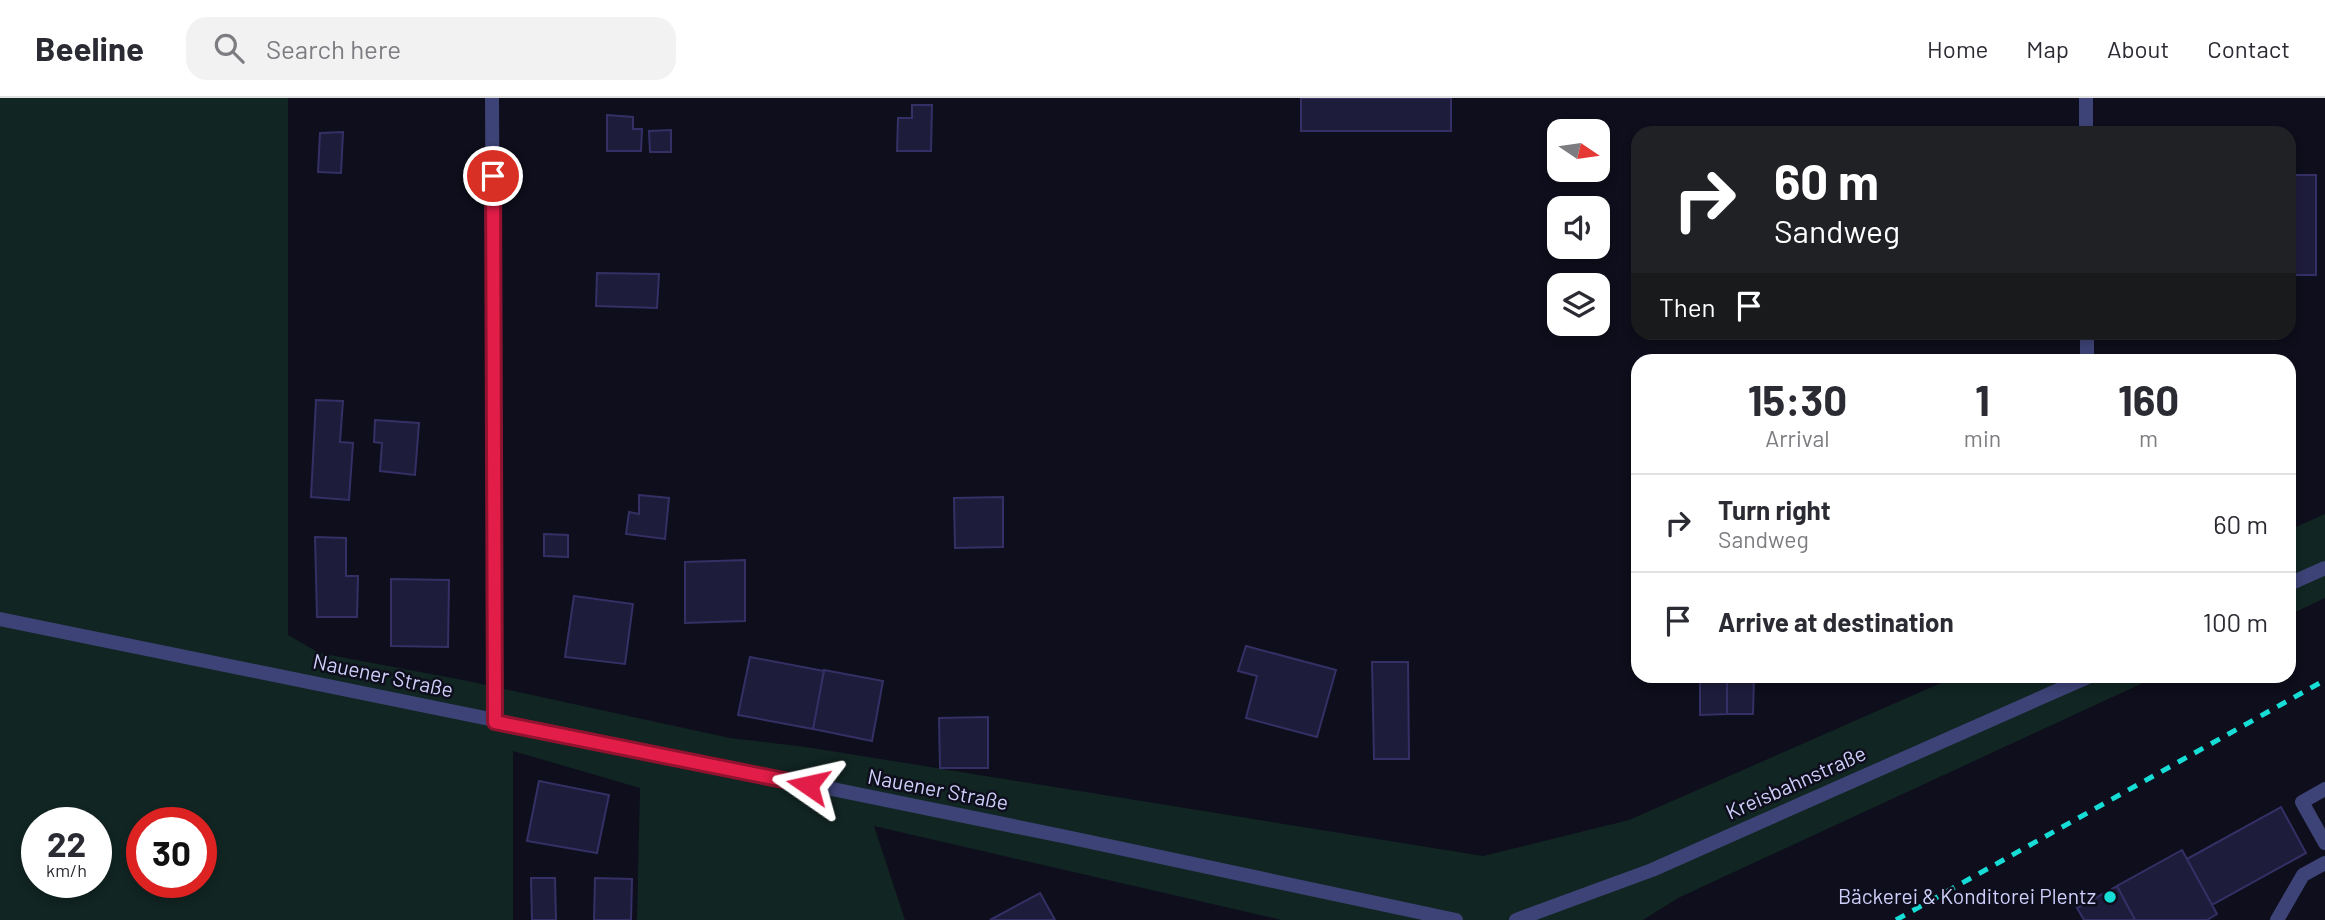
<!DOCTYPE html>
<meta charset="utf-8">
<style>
:root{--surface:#fff;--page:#f2f2f3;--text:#2b2b33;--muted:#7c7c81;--line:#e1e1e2}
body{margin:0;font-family:Barlow,sans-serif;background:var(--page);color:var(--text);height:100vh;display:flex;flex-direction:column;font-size:26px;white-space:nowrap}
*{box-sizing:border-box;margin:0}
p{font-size:23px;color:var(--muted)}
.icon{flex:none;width:38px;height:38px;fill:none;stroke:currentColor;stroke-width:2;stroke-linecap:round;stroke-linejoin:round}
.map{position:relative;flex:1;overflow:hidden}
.panel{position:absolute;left:1631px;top:256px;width:665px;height:329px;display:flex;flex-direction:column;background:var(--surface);border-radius:21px;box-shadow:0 4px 10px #0003}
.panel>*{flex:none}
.hud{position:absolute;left:1631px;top:28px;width:665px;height:214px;border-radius:21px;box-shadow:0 4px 10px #0003;background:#202124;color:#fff;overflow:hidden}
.needle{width:46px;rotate:103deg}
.tools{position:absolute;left:1547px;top:21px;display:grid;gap:14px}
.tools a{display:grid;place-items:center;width:63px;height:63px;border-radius:14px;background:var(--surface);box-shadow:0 4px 10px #0003;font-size:35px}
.speed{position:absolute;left:21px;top:709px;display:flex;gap:14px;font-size:35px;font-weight:700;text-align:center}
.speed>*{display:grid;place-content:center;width:91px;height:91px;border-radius:50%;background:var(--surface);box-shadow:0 4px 10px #0003;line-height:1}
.speed small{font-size:18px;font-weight:400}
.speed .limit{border:10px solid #d22;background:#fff;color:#111}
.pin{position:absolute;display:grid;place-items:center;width:60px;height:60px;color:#fff;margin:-30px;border:4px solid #fff;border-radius:50%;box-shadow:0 2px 7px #0007}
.me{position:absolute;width:77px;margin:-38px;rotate:281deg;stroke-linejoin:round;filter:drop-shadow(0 0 5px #0008)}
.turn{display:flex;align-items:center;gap:24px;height:147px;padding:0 28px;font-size:32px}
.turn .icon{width:91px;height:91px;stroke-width:2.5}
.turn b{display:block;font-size:49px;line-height:60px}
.then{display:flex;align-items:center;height:66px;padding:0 28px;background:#0003;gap:14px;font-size:26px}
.eta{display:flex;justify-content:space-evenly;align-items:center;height:119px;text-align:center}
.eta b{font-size:42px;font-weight:700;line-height:49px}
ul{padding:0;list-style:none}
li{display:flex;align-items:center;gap:21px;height:98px;padding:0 28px;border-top:2px solid var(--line)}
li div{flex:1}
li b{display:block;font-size:26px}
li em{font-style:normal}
header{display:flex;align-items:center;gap:42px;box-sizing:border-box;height:98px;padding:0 35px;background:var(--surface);border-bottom:2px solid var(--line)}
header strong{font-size:33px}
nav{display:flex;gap:38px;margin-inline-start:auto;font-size:24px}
.search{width:490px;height:63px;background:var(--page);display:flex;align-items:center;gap:18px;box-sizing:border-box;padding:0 24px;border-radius:21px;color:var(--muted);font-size:26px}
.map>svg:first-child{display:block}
</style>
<header>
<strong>Beeline</strong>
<div class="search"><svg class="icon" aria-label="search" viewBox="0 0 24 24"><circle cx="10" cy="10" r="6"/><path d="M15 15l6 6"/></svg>Search here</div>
<nav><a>Home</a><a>Map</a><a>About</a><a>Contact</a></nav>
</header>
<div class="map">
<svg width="2325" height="822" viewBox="0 0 2325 822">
<rect width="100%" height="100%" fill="#0e0e1c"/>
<path fill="#112522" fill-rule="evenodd" d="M0 0H288V537L319 555 468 583 730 640 806 649 1483 758 1629 722 1957 578H2158L1678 800 1643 822H1282L874 728 905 822H637L640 690 513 653V822H0ZM37 724H96V784H37ZM142 724H201V784H142Z
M2325 416V500L2289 517V432Z"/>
<path fill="#1e1c3b" stroke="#343065" stroke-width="2" d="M1301 0H1451V33H1301Z
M912 7H932L931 53H897L898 20H912Z
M607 17 633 19V31H642L641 53H607Z
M671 32V54H650L649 33Z
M343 34 341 75 318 74 320 35Z
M2289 77H2316V177H2289Z
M597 175 659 176 657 210 596 208Z
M316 302 343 303 340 344 353 345 349 402 311 399Z
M375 322 419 325 415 377 380 373 382 345 374 344Z
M639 397 669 400 665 441 626 436 629 414 639 416Z
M1003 399V449L955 450 954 400Z
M544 436 568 437V459L544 458Z
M315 439 346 440V478H358L357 519H317Z
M745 462V523L685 525V464Z
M391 481 449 482 448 549 391 548Z
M1633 496H1638V568H1633Z
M574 498 633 506 625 566 565 559Z
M1246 548 1336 572 1317 639 1246 620 1257 578 1238 573Z
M750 559 824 573 813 631 738 617Z
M1372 564H1408L1409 661H1374Z
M824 572 883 583 872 643 813 631Z
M1700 578H1727V616L1700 617Z
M1727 578H1754L1753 616H1727Z
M988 619V670H940L939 620Z
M539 683 609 697 597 755 527 743Z
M2281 709 2306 755 2212 807 2187 761Z
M2182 752 2217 816 2207 822H2135L2117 788Z
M531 780H555L556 822H532Z
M595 780 632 781 631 822H594Z
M2117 788 2135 822H2084L2077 810Z
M1040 795 1055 822H990Z"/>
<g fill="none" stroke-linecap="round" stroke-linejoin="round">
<path stroke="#3d4376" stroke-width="14" d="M2086 0V35
M2087 234V262
M2325 691 2302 704 2325 745
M2277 822 2303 777 2325 765"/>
<path stroke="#3d4376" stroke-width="14" d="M492 0 495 624
M2289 486 2325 470
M0 521 1067 739 1456 822
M1516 822 1652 772 2090 578"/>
<path stroke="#17ddd7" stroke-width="5" stroke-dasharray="10 9" stroke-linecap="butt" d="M1896 822 2325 582"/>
</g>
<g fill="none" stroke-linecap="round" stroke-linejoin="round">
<g stroke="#92132f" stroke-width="18">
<path id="route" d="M493 78 495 624 808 687"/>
</g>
<use href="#route" stroke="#e11d48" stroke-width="12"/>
</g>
<circle fill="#17ddd7" stroke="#0e0e1c" stroke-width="2.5" cx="2110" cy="799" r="7"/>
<g text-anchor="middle" stroke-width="5" stroke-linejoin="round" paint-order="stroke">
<g font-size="21" fill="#cecffa" stroke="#0e0e1c">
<text transform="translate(383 578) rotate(12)" y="7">Nauener Straße</text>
<text transform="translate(1796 685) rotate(-24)" y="7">Kreisbahnstraße</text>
<text transform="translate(938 692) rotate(11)" y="7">Nauener Straße</text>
</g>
<g font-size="21" fill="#cecffa" stroke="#0e0e1c" text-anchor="end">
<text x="2096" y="806">Bäckerei &amp; Konditorei Plentz</text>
</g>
</g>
</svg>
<div class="tools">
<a><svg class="needle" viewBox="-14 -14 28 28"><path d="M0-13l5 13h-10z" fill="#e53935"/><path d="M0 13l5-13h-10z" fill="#7c7c81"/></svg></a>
<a><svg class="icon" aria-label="sound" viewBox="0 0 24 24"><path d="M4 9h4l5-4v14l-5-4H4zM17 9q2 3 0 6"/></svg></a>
<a><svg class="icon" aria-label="layers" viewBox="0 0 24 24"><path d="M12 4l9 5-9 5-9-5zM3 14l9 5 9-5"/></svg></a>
</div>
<div class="speed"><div>22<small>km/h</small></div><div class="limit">30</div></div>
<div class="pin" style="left:493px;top:78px;background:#d93025"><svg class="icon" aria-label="arrive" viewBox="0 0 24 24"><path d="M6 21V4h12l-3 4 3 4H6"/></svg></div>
<svg class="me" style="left:808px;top:687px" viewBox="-20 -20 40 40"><path d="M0-17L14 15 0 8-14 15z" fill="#e11d48" stroke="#fff" stroke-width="4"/></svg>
<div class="hud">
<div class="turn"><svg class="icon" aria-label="right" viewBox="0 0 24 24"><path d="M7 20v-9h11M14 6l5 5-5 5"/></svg><div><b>60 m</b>Sandweg</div></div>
<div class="then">Then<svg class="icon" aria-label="arrive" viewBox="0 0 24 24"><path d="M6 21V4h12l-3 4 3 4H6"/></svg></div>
</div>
<section class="panel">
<div class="eta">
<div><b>15:30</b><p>Arrival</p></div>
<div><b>1</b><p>min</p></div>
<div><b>160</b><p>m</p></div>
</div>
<ul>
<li><svg class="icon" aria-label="right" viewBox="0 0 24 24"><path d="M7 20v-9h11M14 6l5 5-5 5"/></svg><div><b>Turn right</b><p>Sandweg</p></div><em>60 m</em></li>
<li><svg class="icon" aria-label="arrive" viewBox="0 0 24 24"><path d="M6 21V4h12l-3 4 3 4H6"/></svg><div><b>Arrive at destination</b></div><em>100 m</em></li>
</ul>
</section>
</div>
